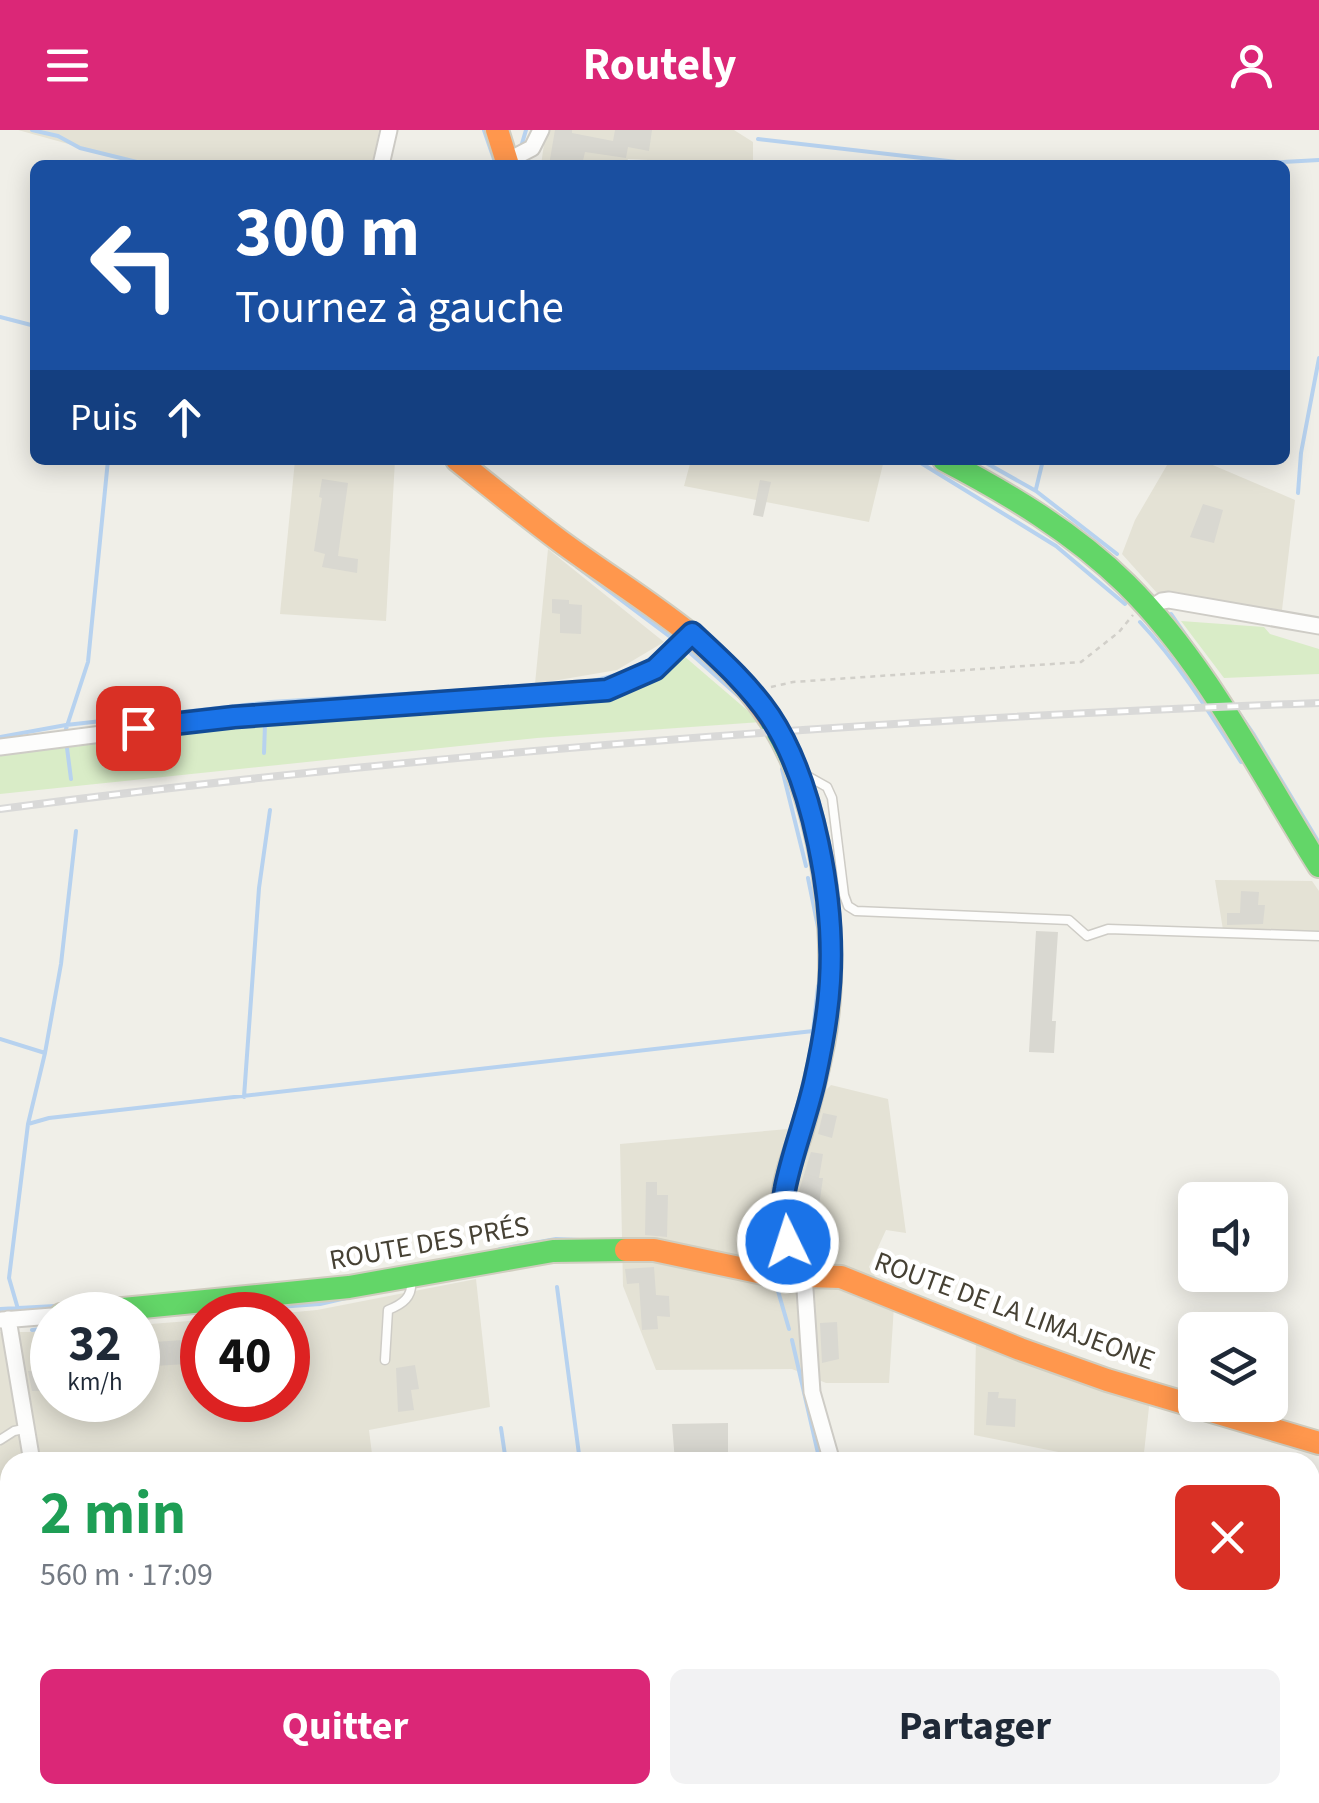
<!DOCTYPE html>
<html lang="fr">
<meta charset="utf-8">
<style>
:root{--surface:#fff;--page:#f2f2f3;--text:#1f2937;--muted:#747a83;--accent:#db2777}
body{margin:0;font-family:"Source Sans 3",sans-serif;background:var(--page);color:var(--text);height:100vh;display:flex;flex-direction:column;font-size:38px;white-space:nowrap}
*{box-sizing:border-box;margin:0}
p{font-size:32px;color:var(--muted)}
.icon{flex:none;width:55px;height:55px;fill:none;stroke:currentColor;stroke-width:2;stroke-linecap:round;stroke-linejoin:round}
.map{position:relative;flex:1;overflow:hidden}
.panel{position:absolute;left:0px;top:1322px;width:1320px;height:352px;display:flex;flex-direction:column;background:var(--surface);border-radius:30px 30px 0 0;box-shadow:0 5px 25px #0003}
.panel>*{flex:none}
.hud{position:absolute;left:30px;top:30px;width:1260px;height:305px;border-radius:15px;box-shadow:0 5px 25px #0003;background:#1a4fa0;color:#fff;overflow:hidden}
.buttons{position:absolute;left:1178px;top:1052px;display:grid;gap:20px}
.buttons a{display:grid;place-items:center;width:110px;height:110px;border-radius:15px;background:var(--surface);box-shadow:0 5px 25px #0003;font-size:50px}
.speed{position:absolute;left:30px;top:1162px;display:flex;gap:20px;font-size:50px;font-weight:700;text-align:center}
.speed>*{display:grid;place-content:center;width:130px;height:130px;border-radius:50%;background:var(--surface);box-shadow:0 5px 25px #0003;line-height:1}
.speed small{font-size:25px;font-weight:400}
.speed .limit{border:15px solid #d22;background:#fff;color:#111}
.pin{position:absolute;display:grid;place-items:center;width:85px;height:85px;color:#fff;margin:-42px;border-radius:20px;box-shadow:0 5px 15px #0006}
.me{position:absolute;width:110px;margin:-55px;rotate:356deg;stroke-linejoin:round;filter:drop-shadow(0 0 8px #0008)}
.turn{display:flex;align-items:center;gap:35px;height:210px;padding:0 40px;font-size:45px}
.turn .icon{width:130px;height:130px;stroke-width:2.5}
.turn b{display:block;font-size:70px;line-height:85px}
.then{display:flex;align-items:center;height:95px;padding:0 40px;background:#0003;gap:20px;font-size:38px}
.round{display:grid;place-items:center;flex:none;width:105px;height:105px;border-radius:15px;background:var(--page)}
.overview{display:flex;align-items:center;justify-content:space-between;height:170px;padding:0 40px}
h1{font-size:60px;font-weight:700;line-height:75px;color:#1e9e55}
.action{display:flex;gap:20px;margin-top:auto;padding:20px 40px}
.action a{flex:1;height:115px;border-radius:15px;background:var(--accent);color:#fff;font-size:40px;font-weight:700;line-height:115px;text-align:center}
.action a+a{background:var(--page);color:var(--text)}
header{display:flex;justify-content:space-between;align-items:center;height:130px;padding:0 40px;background:var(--accent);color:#fff;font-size:45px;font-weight:700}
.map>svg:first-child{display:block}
</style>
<header><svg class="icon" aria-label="menu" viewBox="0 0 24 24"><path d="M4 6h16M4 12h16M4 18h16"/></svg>Routely<svg class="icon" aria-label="person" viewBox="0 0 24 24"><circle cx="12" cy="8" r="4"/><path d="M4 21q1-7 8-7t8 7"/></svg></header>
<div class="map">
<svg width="1319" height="1673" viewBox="0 0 1319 1673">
<rect width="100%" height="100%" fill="#f0efe8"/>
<path fill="#e4e2d5" d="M18 0H379L373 35H144Z
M546 0H734L753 12V35L628 29 626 35H541Z
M295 330H395L386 491 280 484Z
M691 330H884L869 392 684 356Z
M1170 330H1201L1295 370 1282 480 1157 463 1122 424 1135 390Z
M548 419 664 512 617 540 535 554Z
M1215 750 1312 751 1319 761V801L1223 800Z
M831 955 888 969 906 1103 886 1100 869 1137 894 1176 889 1253H826L792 1239 656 1240 623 1156 620 1014 788 999Z
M476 1149 490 1277 369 1300 373 1332H10V1406L0 1404V1202H52V1270H138V1195L202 1190V1270H288V1185H262L317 1180Z
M976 1207 1150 1268 1143 1332H1108L974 1305Z
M110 1665H322V1673H112Z"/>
<path fill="#d9ecc7" d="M1181 491 1264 497 1270 504 1319 519V544L1224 548Z
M684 526 761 592 537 608 0 664V621L182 597 524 571 660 542Z"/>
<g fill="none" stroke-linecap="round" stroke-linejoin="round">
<path stroke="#b7d2ef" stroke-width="4" d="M32 0 58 6 80 18 149 35
M484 0 496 35
M758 9 983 35
M521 17 526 0
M1228 35 1319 30
M0 187 35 196
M916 330 1056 416 1125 474
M981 330 1036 361 1117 424
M1036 359 1043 330
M1298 363 1301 323 1319 228
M577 437 673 509
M1171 484 1254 605 1319 713
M1140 492C1180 535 1209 582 1241 632
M688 521 744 571
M66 599 88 532 108 330
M0 607 66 595 271 572 584 553C622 544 647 540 672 507
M67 618 71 649
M264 623 265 595
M782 639 806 736
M808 748 818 797
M0 909 45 923 28 994 9 1148 18 1179
M812 911 818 856
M45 923 61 834 76 701
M244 967 259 758 270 680
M28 994 49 988 813 901
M768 1084 779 1036
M768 1094 773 1134
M500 1119 556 1109 580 1110
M763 1154 778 1159
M557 1157 580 1332
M778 1161 789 1199
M0 1179 55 1176
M194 1183 320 1174 346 1168
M32 1200 52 1198
M792 1210 820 1332
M501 1298 506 1332
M0 1563 10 1582
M36 1665 38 1673
M322 1665 323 1673"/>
</g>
<path fill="#d9d8d1" d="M555 0H572V3L613 11 615 0H652L649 21 628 17 626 28 585 22 582 35H549Z
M322 349 348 353 338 426 358 429 357 443 322 437 325 424 314 421 322 368 319 367Z
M760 350 771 352 763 387 753 385Z
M1203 374 1223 380 1214 413 1190 407Z
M552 469 569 470V474L582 475 581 504 560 503V484L552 483Z
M1241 761 1259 762 1258 775H1265L1263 794 1227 795V783H1240Z
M1036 801 1058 802 1052 891H1056L1054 923 1029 922Z
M823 983 837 986 832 1008 818 1004Z
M811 1022 823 1024 819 1048H823L818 1083 813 1082 810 1096 799 1093 798 1084 799 1061Z
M646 1052H657V1065H668L667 1107 645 1105Z
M654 1137 656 1165 669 1166 670 1187 657 1186 658 1199 642 1200 639 1153 627 1154 625 1139Z
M837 1192 839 1229 822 1233 820 1193Z
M183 1210 185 1234 156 1236 154 1212Z
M52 1216V1245L40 1246 41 1261H32L28 1241H39L37 1217Z
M415 1235 419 1259 411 1260 414 1280 398 1282 396 1238Z
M988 1262H999L998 1268 1016 1269 1015 1297 986 1295Z
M728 1293V1332H675L672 1294Z"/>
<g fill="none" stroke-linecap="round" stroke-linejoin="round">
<g stroke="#ceccc6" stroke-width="11">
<path id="lane" d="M802 643 827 657 832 668 844 765 848 776 856 781 1069 790 1087 806 1108 799 1319 806
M385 1230 388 1180C403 1174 413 1167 411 1150
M0 1310 14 1301 28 1298
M896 1665 897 1670 923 1669
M580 1673 581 1665
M732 1673V1665"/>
</g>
<g stroke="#ceccc6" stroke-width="19">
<path id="street" d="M507 31 532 18 541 0
M381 35 389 0
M1149 479 1162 471 1169 470 1319 496
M0 617 234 587 607 560 655 539 692 503
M804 1145 812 1262 832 1332
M8 1189 32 1332
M2 1190 52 1186
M922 1665 924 1673"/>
</g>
<g stroke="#d0cdbf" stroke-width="26">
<path id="fast" d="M944 330C1009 364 1073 402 1126 454 1207 534 1259 641 1319 736
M769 588C824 672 842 816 823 914 817 944 810 973 801 1003 795 1022 786 1042 784 1061 780 1089 787 1118 790 1145
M61 1185 349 1157 553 1121 626 1120"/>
</g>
<g stroke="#d0cdbf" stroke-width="26">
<path id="slow" d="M497 0 508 35
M457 330C491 357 525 385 560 411 634 466 717 509 769 588
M626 1120H654L772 1145 841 1147 1020 1219 1107 1250 1319 1313"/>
</g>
<path stroke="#d1cfc9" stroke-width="2.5" stroke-dasharray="5 5" stroke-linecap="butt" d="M771 557 793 552 1081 532 1119 502 1133 485"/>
<use href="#lane" stroke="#fdfdfc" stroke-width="8"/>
<use href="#street" stroke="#fdfdfc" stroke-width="15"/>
<use href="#fast" stroke="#63d668" stroke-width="22"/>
<use href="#slow" stroke="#ff974d" stroke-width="22"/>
<g stroke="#d9d9d8" stroke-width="8">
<path id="rail" d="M0 679C437 622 879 589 1319 573"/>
</g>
<use href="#rail" stroke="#fff" stroke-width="4" stroke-dasharray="11" stroke-linecap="butt"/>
</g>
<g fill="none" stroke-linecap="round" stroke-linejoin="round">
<g stroke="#114b97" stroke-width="25">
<path id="route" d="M138 598 234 587 607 560 655 539 692 503C720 529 749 555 770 586 814 652 835 772 830 851 828 884 822 917 815 949 807 986 792 1023 785 1059 781 1077 785 1095 788 1112"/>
</g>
<use href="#route" stroke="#1a73e8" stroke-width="18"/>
</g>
<g text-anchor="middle" stroke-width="9" stroke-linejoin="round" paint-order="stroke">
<g font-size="28" fill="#464134" stroke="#fff">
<text transform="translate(429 1112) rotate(-10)" y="10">ROUTE DES PRÉS</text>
<text transform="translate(1015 1180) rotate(20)" y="10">ROUTE DE LA LIMAJEONE</text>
</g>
</g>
</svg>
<div class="buttons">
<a><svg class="icon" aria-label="sound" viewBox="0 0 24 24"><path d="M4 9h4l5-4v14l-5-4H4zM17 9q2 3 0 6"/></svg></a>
<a><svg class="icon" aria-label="layers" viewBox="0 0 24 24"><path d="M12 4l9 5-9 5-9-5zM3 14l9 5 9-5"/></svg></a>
</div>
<div class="speed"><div>32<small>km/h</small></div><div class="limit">40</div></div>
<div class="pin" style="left:138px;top:598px;background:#d93025"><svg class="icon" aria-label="arrive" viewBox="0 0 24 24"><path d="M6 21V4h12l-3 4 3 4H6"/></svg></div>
<svg class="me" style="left:788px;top:1112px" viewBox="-20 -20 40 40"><circle r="17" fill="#1a73e8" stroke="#fff" stroke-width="3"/><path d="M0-11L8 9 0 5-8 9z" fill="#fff"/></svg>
<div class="hud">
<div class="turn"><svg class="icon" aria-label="left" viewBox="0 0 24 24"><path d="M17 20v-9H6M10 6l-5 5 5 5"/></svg><div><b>300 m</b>Tournez à gauche</div></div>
<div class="then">Puis<svg class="icon" aria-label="ahead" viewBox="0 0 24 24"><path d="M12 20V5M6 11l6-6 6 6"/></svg></div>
</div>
<section class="panel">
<div class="overview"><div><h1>2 min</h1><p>560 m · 17:09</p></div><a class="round" style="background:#d93025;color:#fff"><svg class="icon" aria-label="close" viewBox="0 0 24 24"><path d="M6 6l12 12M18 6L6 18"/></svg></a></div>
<div class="action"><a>Quitter</a><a>Partager</a></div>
</section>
</div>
